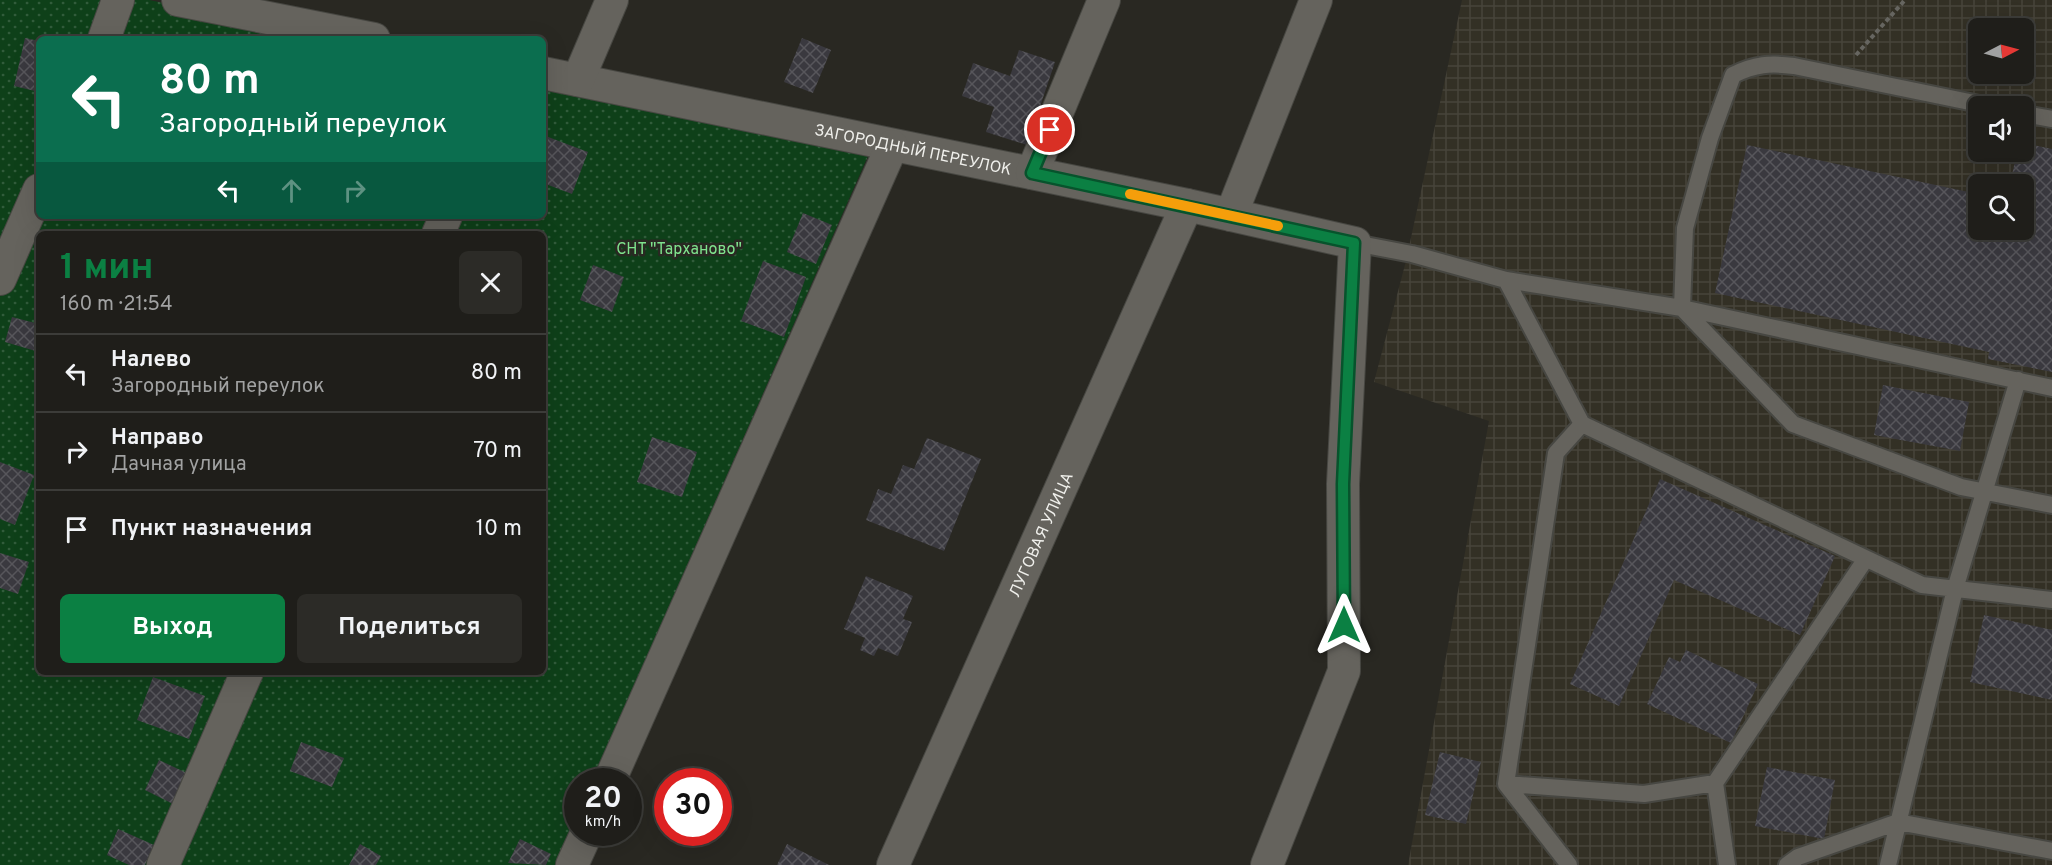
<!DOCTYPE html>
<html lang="ru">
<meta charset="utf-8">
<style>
:root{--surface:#1f1e1a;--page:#2c2b27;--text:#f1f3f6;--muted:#a1a2a2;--line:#3c3c39;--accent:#0b8043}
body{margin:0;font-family:Overpass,sans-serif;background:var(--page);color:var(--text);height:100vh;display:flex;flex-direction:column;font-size:22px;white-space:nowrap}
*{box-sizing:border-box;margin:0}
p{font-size:20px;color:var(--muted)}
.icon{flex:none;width:33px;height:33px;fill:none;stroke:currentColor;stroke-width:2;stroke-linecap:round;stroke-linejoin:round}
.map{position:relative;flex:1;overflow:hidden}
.panel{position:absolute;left:36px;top:231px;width:510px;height:444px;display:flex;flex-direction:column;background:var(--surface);border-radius:9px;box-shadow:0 6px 24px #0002,0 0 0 2px var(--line)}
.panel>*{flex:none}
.top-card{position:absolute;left:36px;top:36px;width:510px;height:183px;border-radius:9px;box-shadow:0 6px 24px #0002,0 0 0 2px var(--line);background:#0b6e4f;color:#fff;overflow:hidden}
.needle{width:39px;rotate:84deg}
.controls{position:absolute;left:1968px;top:18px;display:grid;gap:12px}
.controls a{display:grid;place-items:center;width:66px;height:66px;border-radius:9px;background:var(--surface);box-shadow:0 6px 24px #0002,0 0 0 2px var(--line);font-size:30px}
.speed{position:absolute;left:564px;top:768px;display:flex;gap:12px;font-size:30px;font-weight:700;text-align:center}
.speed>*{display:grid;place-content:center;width:78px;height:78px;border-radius:50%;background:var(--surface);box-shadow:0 6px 24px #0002,0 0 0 2px var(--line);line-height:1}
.speed small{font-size:15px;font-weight:400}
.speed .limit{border:9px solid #d22;background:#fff;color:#111}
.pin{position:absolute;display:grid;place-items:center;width:51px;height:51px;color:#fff;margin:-26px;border:3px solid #fff;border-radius:50%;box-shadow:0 2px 6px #0007}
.me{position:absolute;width:66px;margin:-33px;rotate:0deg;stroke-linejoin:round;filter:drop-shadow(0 0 4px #0008)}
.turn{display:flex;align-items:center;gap:21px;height:126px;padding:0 24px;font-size:27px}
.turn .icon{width:78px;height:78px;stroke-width:2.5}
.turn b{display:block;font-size:42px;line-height:51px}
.lanes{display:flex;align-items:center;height:57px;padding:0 24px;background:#0003;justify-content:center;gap:30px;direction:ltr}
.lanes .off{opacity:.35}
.round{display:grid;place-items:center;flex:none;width:63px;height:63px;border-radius:9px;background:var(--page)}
.headline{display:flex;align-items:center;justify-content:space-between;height:102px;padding:0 24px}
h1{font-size:36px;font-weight:700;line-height:45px;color:var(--accent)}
.primary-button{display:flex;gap:12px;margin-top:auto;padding:12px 24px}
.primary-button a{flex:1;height:69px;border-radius:9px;background:var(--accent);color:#fff;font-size:24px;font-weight:700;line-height:69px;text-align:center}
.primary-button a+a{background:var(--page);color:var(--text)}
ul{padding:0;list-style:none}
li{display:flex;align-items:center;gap:18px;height:78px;padding:0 24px;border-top:2px solid var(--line)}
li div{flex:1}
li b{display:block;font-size:22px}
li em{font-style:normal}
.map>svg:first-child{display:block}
</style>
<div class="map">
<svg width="2052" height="865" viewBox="0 0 2052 865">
<defs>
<pattern id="industrial-grid" width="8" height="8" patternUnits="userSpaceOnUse" patternTransform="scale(1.5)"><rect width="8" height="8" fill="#333025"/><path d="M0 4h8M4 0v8" fill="none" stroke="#47443a"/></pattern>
<pattern id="park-dots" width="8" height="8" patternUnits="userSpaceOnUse" patternTransform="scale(1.5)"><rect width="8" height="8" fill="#0e4019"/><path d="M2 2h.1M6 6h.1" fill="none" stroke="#315c3b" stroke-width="1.8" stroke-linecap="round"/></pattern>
<pattern id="building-cross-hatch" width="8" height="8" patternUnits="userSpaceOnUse" patternTransform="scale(1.5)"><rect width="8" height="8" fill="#3a393f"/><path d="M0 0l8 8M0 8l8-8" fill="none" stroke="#57565b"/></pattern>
</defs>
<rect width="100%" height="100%" fill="#292822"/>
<path fill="url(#industrial-grid)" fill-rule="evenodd" d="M1462 0H2052V865H1408L1489 421 1374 382 1406 261ZM1978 28H2024V74H1978ZM1978 106H2024V152H1978ZM1978 184H2024V230H1978Z"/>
<path fill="url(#park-dots)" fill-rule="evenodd" d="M0 0H149L341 39H39V216H543V80L872 147 592 781 578 782 577 814 555 865H0ZM39 234H543V672H39Z"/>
<path fill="url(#building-cross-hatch)" d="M25 38 39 41V92L14 86Z
M802 38 831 50 813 93 784 82Z
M1019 50 1055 62 1027 145 986 132 994 107 962 96 973 63 1010 76Z
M543 135 588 152 572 194 543 183Z
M2024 143 2052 149V372L1988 359 1989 352 1715 293 1747 145 1978 194V230H2024V184H2010L2017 152H2024Z
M803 213 832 225 816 264 787 252Z
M763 261 806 277 784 337 741 321Z
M593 265 624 277 612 312 580 300Z
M12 317 39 324V352L5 342Z
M1883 385 1969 402 1960 451 1874 435Z
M652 437 697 452 682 497 637 482Z
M927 438 981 459 944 551 866 520 878 489 891 494 903 465 914 469Z
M0 462 34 475 15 525 0 519Z
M1660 479 1835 556 1800 635 1674 580 1619 706 1570 684Z
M0 553 29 562 18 594 0 588Z
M866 576 913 596 903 619 912 622 898 656 878 648 874 656 860 650 865 638 844 629Z
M1984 615 2052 630V700L1970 682Z
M1686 650 1758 684 1731 743 1647 704 1669 657 1680 662Z
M153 677 205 696 189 739 137 720Z
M301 742 344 758 332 787 290 771Z
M1440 752 1481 762 1466 824 1425 815Z
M159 760 191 775 177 806 145 790Z
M1767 767 1835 780 1824 839 1755 826Z
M118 829 154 845 145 865H129L107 855Z
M520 839 551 854 546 865 508 863Z
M360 844 381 856 376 865H349Z
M787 844 829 865H777Z"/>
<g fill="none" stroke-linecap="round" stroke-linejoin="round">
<g stroke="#474742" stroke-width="20">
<path id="lane" d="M2024 114 2052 119
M1355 243 1412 254 1506 280 1582 424 1922 585 2052 600
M1506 280 1682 308 1685 228 1710 138 1733 75C1755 64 1770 63 1794 66L1989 106
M1682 308 1793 424 1961 487 2052 505
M1682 308 2052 388
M1715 783 1727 865
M1506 784 1644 794 1715 783 1865 560
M1569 865 1506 784 1556 453 1582 424
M1787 865 1798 857 1898 822 2052 851
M1888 865 1955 589 2018 380"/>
</g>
<g stroke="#474742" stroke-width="34">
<g id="street">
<path d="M178 0 374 39"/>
<path d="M104 39 118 0"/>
<path id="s1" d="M543 73 1187 205 1355 243 1343 484 1344 671 1267 865"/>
<path d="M578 80 612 0"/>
<path d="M1032 173 1104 0"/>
<path d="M1231 215 1316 0"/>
<path d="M438 234 446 216"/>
<path d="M0 279 39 190"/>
<path d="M609 782 892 146"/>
<path d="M163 865 247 672"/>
<path d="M572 865 587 832"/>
<path id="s2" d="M893 865 1187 205"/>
</g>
</g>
<path stroke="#666560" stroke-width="4" stroke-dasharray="4.5 3" stroke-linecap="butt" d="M1856 55 1905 0"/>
<use href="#lane" stroke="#65635d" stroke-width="16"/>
<use href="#street" stroke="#65635d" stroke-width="32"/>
</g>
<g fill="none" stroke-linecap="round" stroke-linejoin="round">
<g stroke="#07532c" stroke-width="15">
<path id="route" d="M1050 130 1032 173 1354 243 1343 484 1344 625"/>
</g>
<use href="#route" stroke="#0b8043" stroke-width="10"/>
<path stroke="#f59e0b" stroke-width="10" d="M1130 194 1278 226"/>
</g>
<g text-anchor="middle" stroke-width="5" stroke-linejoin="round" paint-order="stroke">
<g font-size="16" fill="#f0f0ec" stroke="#292822">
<text dy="6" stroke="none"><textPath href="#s1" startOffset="378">ЗАГОРОДНЫЙ ПЕРЕУЛОК</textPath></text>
<text dy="6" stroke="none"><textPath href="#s2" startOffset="362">ЛУГОВАЯ УЛИЦА</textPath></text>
</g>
<g font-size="16" fill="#7fe38d" stroke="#292822">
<text x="679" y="254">СНТ "Тарханово"</text>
</g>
</g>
</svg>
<div class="controls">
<a><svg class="needle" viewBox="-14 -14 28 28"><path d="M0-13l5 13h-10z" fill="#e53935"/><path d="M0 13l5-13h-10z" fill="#a1a2a2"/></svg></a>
<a><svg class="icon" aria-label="sound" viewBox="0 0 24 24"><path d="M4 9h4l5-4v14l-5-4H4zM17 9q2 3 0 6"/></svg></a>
<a><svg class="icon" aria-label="search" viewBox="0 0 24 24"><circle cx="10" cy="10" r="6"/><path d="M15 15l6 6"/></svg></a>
</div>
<div class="speed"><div>20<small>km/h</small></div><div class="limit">30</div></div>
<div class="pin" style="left:1050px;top:130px;background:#d93025"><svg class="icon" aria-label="arrive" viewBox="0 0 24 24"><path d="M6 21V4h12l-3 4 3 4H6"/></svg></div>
<svg class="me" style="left:1344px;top:625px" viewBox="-20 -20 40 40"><path d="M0-17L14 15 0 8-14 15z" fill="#0b8043" stroke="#fff" stroke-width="4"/></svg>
<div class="top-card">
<div class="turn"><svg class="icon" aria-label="left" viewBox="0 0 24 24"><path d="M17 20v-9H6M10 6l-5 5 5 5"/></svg><div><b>80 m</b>Загородный переулок</div></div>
<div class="lanes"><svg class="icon" aria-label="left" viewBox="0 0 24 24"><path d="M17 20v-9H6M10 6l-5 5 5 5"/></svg><svg class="icon off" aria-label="ahead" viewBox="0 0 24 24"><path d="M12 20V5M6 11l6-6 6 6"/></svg><svg class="icon off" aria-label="right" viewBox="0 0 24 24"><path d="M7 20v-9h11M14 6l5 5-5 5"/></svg></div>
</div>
<section class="panel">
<div class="headline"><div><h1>1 мин</h1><p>160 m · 21:54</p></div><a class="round"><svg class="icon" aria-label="close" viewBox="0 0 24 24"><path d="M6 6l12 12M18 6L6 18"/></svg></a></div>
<ul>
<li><svg class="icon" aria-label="left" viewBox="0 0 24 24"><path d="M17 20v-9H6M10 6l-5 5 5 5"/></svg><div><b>Налево</b><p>Загородный переулок</p></div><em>80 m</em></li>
<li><svg class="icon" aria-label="right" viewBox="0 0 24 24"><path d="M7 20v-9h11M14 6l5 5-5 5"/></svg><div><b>Направо</b><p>Дачная улица</p></div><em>70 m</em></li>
<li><svg class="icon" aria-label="arrive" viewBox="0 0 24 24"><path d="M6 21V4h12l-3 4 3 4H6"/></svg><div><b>Пункт назначения</b></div><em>10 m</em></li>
</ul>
<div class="primary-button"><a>Выход</a><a>Поделиться</a></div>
</section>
</div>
